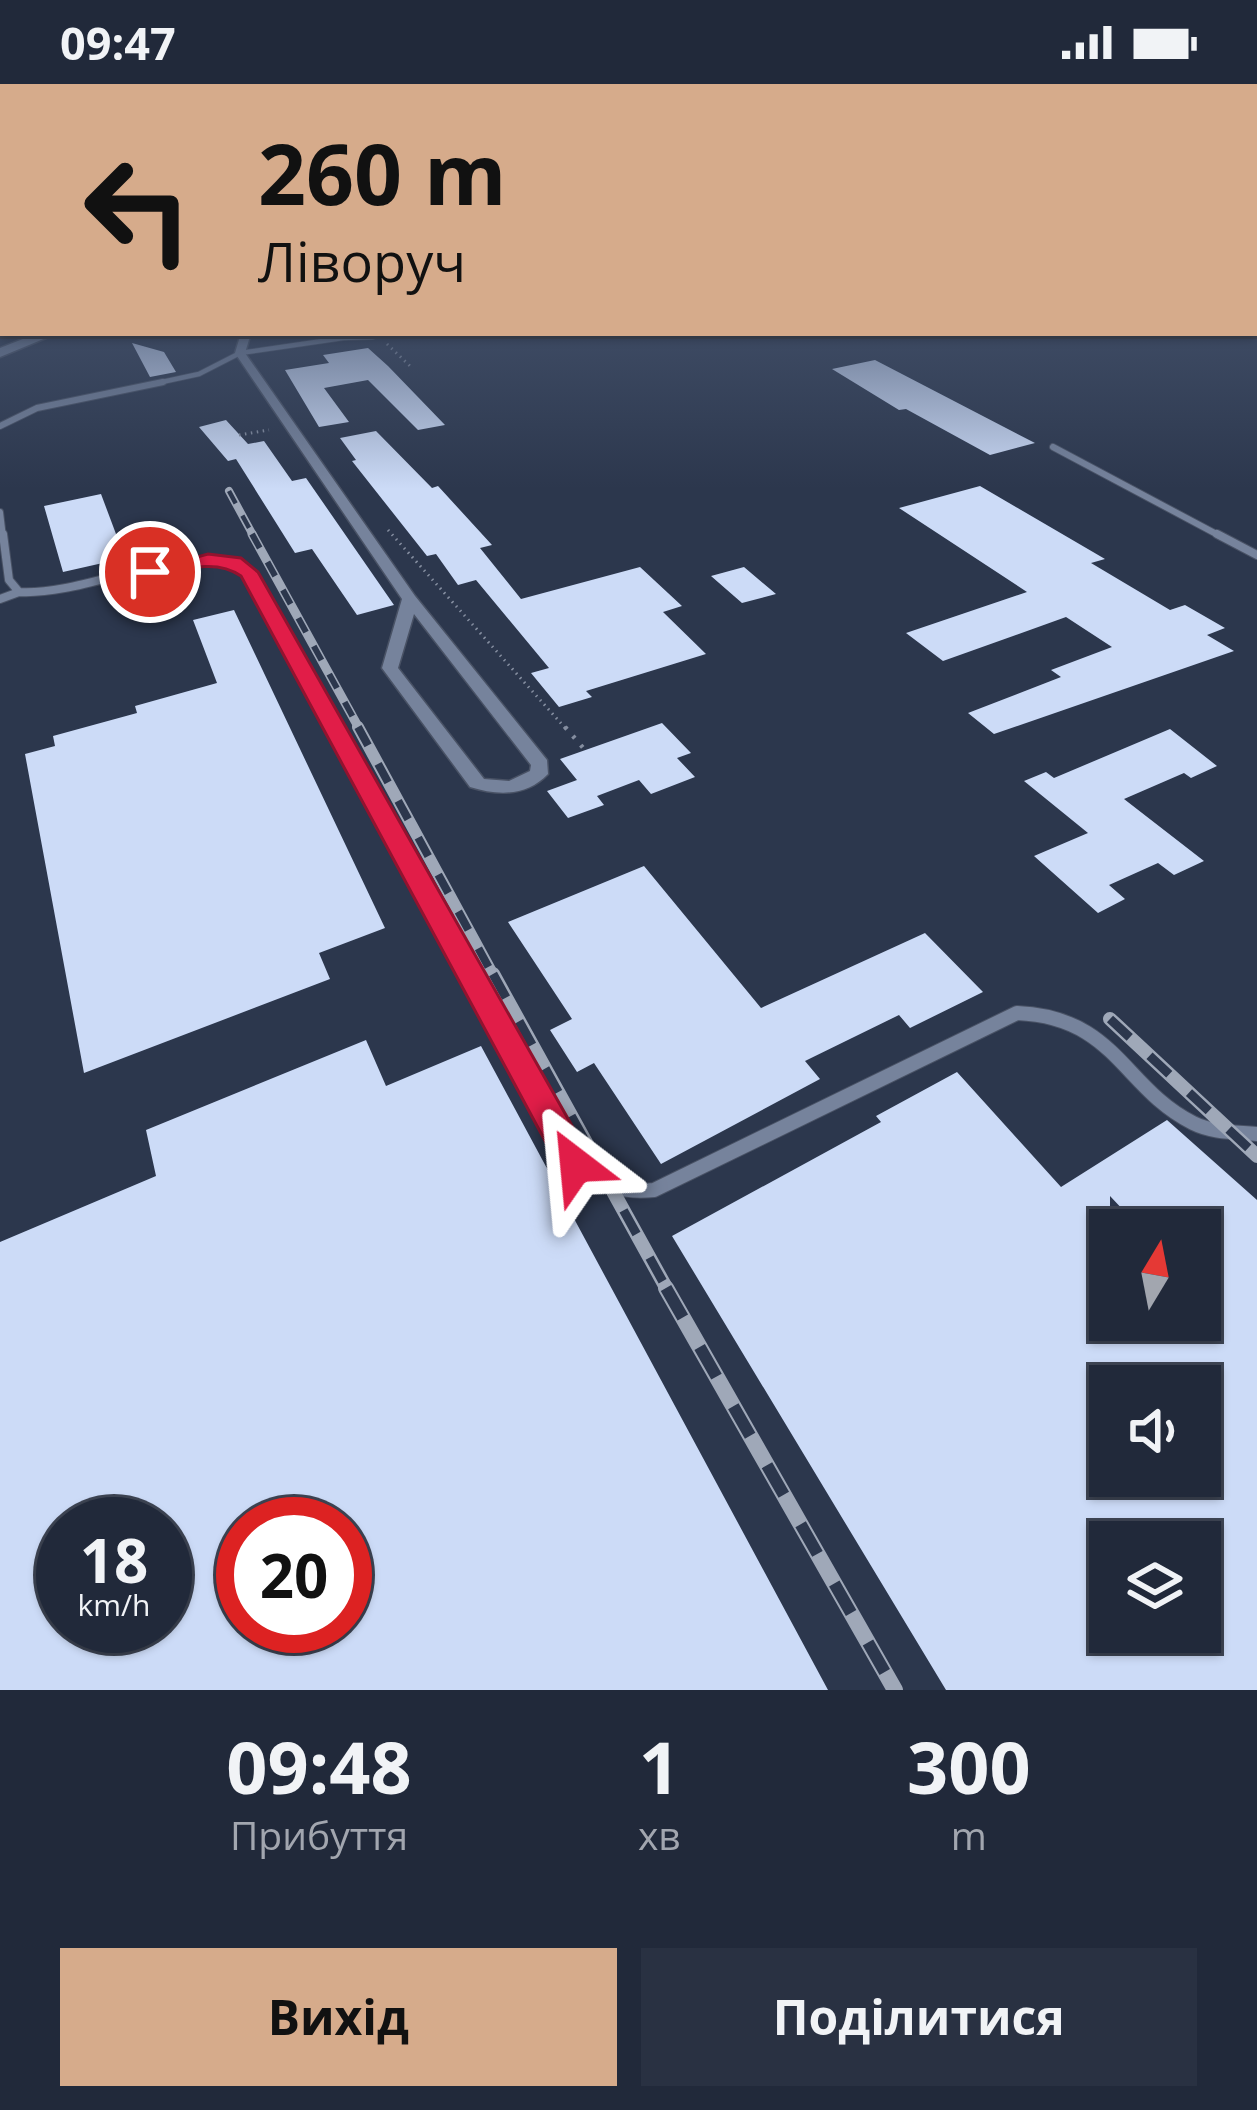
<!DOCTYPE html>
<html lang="uk">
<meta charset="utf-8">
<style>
:root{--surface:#21293a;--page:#293142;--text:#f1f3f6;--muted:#a2a6af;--line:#3e4554;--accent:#d6ab8b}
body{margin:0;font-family:"Open Sans",sans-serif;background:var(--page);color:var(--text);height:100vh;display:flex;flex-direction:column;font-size:45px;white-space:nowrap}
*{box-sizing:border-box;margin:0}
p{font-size:39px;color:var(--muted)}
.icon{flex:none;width:66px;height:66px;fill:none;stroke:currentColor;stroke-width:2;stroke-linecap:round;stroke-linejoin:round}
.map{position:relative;height:1606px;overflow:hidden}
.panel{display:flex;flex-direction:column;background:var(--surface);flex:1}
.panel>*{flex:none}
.top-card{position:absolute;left:0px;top:0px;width:1257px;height:252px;box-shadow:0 3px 9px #0004,0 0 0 3px var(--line);background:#d6ab8b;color:#111;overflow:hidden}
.needle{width:78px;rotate:10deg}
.tools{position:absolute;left:1089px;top:1125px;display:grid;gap:24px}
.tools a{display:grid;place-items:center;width:132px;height:132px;border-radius:0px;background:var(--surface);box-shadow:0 3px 9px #0004,0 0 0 3px var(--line);font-size:60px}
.speed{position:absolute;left:36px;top:1413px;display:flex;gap:24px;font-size:60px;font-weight:700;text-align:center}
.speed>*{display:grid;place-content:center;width:156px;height:156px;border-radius:50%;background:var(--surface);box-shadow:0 3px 9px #0004,0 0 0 3px var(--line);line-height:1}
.speed small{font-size:30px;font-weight:400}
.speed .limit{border:18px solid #d22;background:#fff;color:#111}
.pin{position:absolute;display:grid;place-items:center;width:102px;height:102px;color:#fff;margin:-51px;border:6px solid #fff;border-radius:50%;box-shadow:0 3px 12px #0007}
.me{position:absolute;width:132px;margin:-66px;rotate:331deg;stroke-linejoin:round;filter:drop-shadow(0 0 9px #0008)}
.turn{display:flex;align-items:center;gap:42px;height:252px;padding:0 60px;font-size:54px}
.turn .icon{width:156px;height:156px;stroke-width:2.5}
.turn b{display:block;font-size:84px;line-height:102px}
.eta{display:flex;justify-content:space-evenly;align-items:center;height:204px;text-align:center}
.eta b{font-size:72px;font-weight:700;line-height:84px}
.cta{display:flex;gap:24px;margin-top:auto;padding:24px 60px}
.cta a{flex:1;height:138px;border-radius:0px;background:var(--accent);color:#111;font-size:48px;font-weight:700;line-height:138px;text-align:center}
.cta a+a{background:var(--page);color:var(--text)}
.status{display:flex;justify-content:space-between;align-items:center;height:84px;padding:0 60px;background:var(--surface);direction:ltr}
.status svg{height:33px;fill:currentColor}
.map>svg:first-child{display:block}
</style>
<div class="status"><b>09:47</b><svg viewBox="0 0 49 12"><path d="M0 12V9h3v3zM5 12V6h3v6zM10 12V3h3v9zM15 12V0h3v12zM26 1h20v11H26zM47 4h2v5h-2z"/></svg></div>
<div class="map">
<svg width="1257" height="1606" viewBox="0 0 1257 1606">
<rect width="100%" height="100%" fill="#2c374d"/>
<path fill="#ccdbf7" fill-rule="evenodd" d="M132 259 164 268 176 288 150 293Z
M368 264 388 282 445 341 418 346 368 296 324 304 349 338 319 343 285 286 329 279 323 271Z
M875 276 1035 359 990 371 906 325 899 326 832 285Z
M226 336 248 360 264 357 292 397 306 394 394 521 357 531 312 465 295 469 236 375 228 377 199 343Z
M376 347 432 404 438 402 492 461 480 464 521 515 640 483 682 522 663 528 706 570 586 607 592 613 559 623 531 589 549 584 476 496 458 501 436 470 427 472 352 377 356 376 340 354Z
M980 402 1105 475 1091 479 1170 526 1185 521 1225 544 1207 551 1234 567 994 650 968 629 1061 593 1051 586 1112 563 1066 533 943 577 906 549 1027 508 899 424Z
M101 410 125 474 63 488 44 422Z
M744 483 776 510 742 519 711 492Z
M234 526 385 844 319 869 330 895 84 989 25 670 55 662 53 652 137 629 135 622 217 599 193 536Z
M662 639 691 669 677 674 695 693 651 710 639 696 597 712 604 721 568 734 547 707 577 696 560 675Z
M1170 645 1217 682 1191 694 1184 689 1124 715 1204 777 1174 791 1158 779 1109 801 1125 815 1098 829 1034 772 1088 749 1024 697 1046 688 1054 694Z
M644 782 761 924 925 849 983 908 910 944 899 931 805 977 820 995 661 1080 594 979 577 988 550 946 572 935 508 838Z
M366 956 386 1002 481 962 828 1606H0V1158L156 1092 146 1046ZM63 1440H165V1542H63ZM243 1440H345V1542H243Z
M957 988 1061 1103 1167 1036 1257 1116V1606H946L672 1152 881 1038 876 1032ZM1110 1112 1142 1146H1200V1236H1110ZM1110 1302H1200V1392H1110ZM1110 1458H1200V1548H1110Z"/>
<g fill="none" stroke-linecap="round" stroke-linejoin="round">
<g stroke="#495265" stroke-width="6">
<path id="lane-far4" d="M148 301 199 290 240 269 343 254 373 253V249"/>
</g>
<g stroke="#495265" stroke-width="8">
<path id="lane-far3" d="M0 342 37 324 163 298
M1053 363 1222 453
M0 428 3 453"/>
</g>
<g stroke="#495265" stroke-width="10">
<path id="lane-far2" d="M3 450 9 496 19 508C91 512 184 454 248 488L336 646
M1217 450 1257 471
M0 515 19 508"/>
</g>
<g stroke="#495265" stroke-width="14">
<path id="lane-far1" d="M334 643 472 893"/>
</g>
<g stroke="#495265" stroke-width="16">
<path id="lane" d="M470 890 576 1081C600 1102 622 1109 654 1106L1017 929C1116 933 1123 1004 1193 1039 1213 1049 1235 1048 1257 1050"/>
</g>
<g stroke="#495265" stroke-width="3">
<path id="street" d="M241 249H251L245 269 415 512 547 676 548 690C527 712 499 712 470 703L382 584 402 515 235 269ZM414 530 531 681 530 687 509 697 484 695 398 584Z"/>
</g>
<g stroke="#495265" stroke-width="3">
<path id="secondary" d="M3 230V238L0 239V231Z
M38 249H58L0 273V264Z"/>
</g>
<g stroke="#495265" stroke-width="3">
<path id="primary" d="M3 239V248H0V240Z"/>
</g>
<path stroke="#858ea0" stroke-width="3" stroke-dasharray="1.5 4.5" stroke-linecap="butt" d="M387 260 410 282
M239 351 269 346
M388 446 567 646"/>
<path stroke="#858ea0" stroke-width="4.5" stroke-dasharray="3 9" stroke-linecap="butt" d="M565 643 585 666"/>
<use href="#lane-far4" stroke="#76839c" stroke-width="4.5"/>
<use href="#lane-far3" stroke="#76839c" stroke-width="6"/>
<use href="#lane-far2" stroke="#76839c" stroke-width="8"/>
<use href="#lane-far1" stroke="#76839c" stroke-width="10"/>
<use href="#lane" stroke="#76839c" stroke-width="14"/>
<use href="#street" fill="#76839c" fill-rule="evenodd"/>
<use href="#secondary" fill="#76839c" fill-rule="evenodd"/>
<use href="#primary" fill="#688ad1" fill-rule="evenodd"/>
<g stroke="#9fa8b8" stroke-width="8">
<path id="rail-far4" d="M229 407 254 453"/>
</g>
<g stroke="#9fa8b8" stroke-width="9">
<path id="rail-far3" d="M252 450 360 646"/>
</g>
<g stroke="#9fa8b8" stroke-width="12">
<path id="rail-far2" d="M358 643 494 893"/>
</g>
<g stroke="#9fa8b8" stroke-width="14">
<path id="rail-far1" d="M493 890 668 1207
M1110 935 1257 1072"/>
</g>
<g stroke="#9fa8b8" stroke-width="16">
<path id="rail" d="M666 1204 895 1606"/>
</g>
<use href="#rail-far4" stroke="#2c374d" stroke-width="4.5" stroke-dasharray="14" stroke-linecap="butt"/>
<use href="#rail-far3" stroke="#2c374d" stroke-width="6" stroke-dasharray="16" stroke-linecap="butt"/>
<use href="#rail-far2" stroke="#2c374d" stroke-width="8" stroke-dasharray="21" stroke-linecap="butt"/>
<use href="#rail-far1" stroke="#2c374d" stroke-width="9" stroke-dasharray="27" stroke-linecap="butt"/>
<use href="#rail" stroke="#2c374d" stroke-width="12" stroke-dasharray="34" stroke-linecap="butt"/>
</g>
<linearGradient id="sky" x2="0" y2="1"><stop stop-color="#181e2a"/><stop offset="0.44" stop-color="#45536d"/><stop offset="1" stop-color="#45536d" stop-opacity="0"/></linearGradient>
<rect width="1257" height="405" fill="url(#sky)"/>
<path fill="#e11d48" stroke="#92132f" stroke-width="3" d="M208 470 241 474 258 488 588 1070 593 1081 588 1092 576 1097 564 1092 241 492C214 473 180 487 150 493L141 488Z"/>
</svg>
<div class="tools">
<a><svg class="needle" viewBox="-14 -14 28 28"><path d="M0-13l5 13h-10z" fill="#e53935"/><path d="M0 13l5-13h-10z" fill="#a2a6af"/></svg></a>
<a><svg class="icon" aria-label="sound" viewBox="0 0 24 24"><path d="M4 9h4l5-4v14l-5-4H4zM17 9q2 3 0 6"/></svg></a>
<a><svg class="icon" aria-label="layers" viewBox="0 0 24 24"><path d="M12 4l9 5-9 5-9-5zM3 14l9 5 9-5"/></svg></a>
</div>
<div class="speed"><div>18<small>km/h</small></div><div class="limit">20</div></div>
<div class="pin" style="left:150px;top:488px;background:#d93025"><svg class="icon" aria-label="arrive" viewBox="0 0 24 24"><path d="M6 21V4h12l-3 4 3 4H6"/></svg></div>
<svg class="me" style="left:576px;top:1081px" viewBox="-20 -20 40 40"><path d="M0-17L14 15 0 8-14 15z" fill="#e11d48" stroke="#fff" stroke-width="4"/></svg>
<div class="top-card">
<div class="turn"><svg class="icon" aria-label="left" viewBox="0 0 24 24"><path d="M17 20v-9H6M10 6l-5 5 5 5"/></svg><div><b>260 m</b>Ліворуч</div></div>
</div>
</div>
<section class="panel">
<div class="eta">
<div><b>09:48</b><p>Прибуття</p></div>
<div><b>1</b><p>хв</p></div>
<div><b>300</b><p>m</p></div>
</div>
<div class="cta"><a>Вихід</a><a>Поділитися</a></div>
</section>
